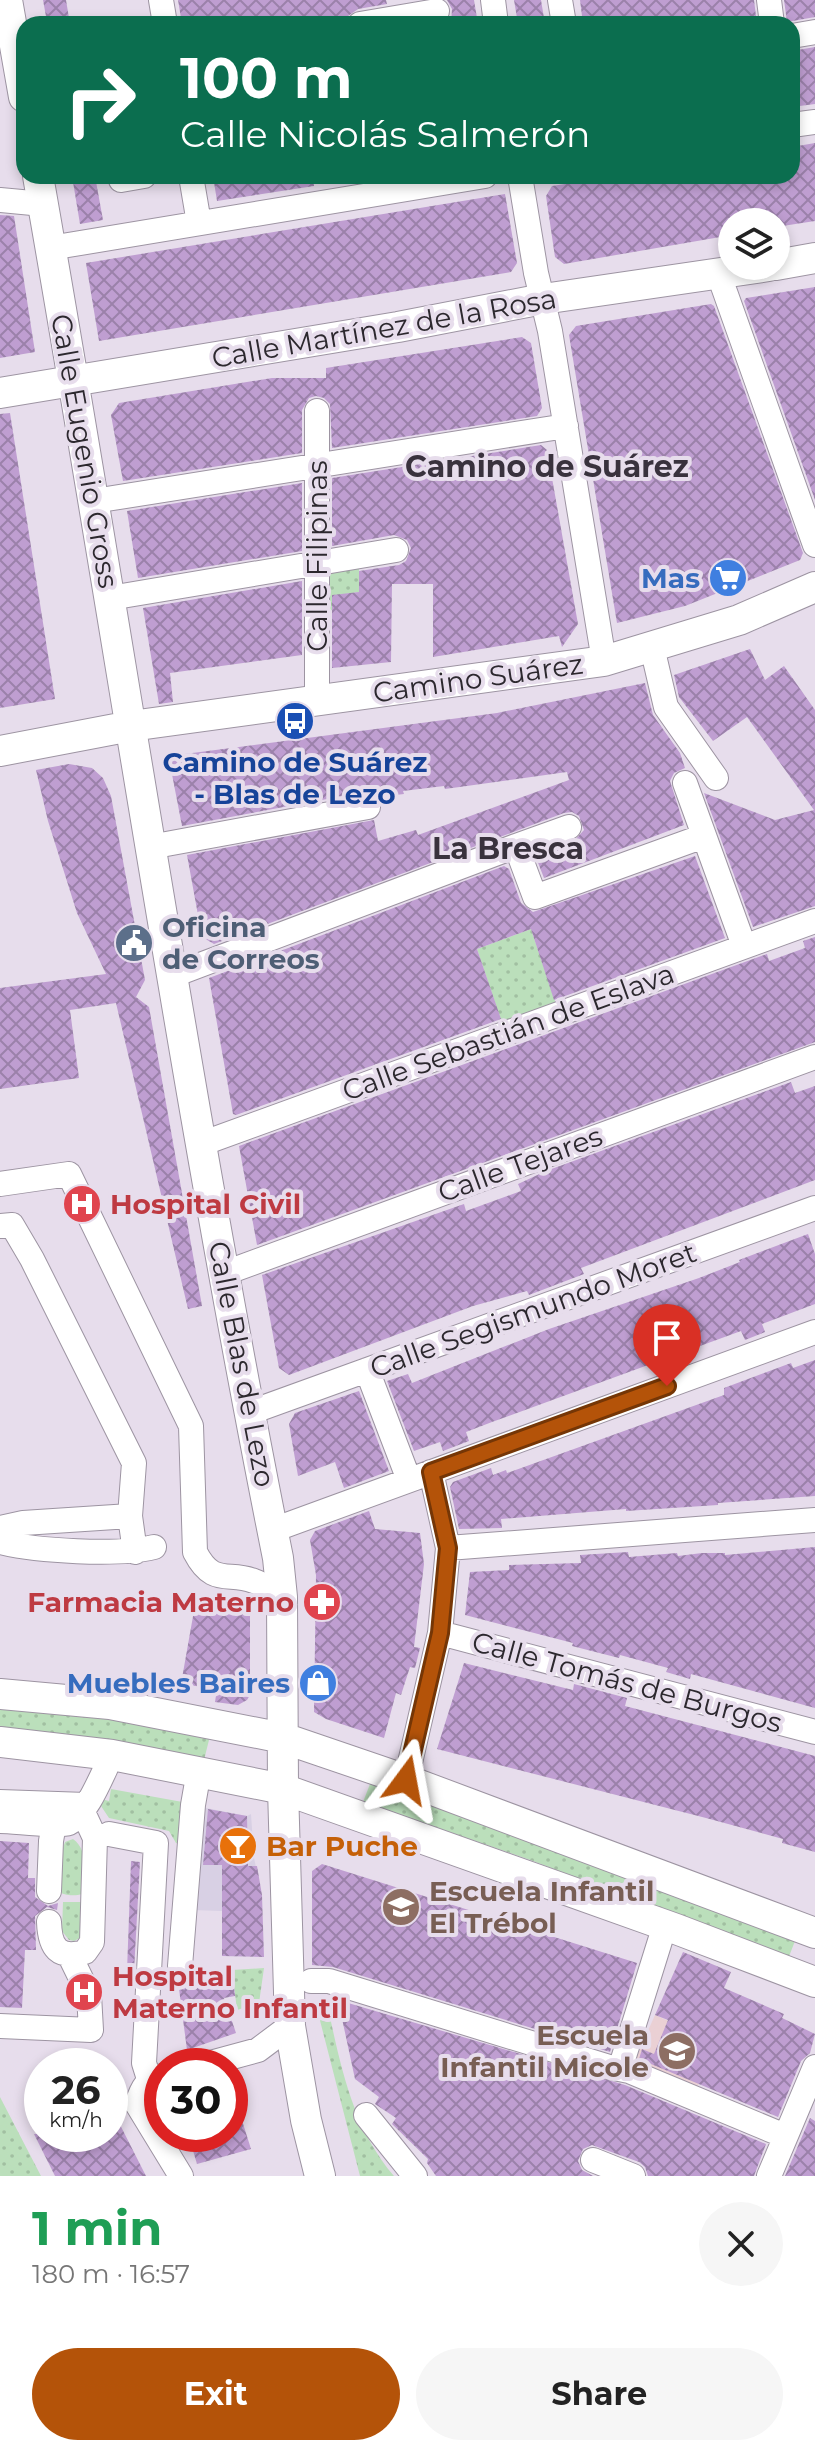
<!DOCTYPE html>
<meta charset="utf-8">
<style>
:root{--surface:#fff;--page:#f6f6f6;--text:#222;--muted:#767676;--accent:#b45309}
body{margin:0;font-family:Montserrat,sans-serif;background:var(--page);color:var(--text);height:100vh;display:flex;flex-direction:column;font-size:30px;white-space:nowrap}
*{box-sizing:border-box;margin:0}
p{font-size:26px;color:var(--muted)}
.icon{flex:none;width:44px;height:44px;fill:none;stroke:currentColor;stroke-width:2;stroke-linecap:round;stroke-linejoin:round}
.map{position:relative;height:2176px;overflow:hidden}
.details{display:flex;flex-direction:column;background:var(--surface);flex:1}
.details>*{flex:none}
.guide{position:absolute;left:16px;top:16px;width:784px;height:168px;border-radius:24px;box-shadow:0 4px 12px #0003;background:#0b6e4f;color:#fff;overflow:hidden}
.fabs{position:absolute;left:718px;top:208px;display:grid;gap:16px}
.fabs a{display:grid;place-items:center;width:72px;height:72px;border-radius:50%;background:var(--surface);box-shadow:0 4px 12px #0003;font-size:40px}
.speed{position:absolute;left:24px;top:2048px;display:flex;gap:16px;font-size:40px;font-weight:700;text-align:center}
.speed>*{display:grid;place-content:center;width:104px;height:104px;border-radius:50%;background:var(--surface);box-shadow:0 4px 12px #0003;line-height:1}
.speed small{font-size:20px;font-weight:400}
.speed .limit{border:12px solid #d22;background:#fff;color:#111}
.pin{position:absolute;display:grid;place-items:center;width:68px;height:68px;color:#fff;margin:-82px -34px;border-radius:50% 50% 50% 0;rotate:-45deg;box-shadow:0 0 8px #0007}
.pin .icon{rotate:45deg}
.me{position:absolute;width:88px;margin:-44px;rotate:13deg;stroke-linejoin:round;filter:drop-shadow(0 0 6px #0008)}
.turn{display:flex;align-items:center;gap:28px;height:168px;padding:0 32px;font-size:36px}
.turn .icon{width:104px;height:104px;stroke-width:2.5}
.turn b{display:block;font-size:56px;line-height:68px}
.round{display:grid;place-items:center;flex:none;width:84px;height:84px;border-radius:42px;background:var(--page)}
.overview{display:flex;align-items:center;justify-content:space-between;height:136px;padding:0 32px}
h1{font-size:48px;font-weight:700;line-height:60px;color:#1e9e55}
.cta{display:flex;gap:16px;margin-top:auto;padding:16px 32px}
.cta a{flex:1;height:92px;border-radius:48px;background:var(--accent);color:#fff;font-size:32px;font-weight:700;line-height:92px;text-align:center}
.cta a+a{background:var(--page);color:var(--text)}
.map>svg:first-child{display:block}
</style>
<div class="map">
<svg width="815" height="2176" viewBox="0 0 815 2176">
<defs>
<pattern id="green-dots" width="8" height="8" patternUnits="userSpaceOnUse" patternTransform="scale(2)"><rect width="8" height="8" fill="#bbdfbb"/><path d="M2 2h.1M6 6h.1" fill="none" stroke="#a1bfa1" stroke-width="1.8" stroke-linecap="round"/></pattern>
<pattern id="building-cross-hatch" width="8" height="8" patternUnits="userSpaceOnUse" patternTransform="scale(2)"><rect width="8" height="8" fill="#bf9ed1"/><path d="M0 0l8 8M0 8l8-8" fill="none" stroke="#9b81aa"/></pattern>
</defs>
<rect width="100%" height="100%" fill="#e7ddec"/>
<path fill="#d8d0e4" d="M201 1807 247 1816 251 1814 254 1858 260 1885 223 1886 222 1911 192 1910Z"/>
<path fill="#ead0d4" d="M655 2015 719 2043 697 2088 635 2060Z"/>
<path fill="url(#green-dots)" d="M359 566V592L332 596 333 610 325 611 327 572Z
M531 929 556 1004 502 1023 477 949Z
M0 1706 89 1714 210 1736 204 1760 0 1730Z
M370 1784 456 1813 795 1941 788 1959 533 1861 363 1802Z
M111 1789 188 1803 184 1845 176 1843 169 1831 109 1818 101 1806V1799L109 1801Z
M73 1839C90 1851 83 1876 82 1894 76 1896 63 1896 59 1891L61 1854 65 1842Z
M63 1902H82V1937L74 1941 69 1940 62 1931Z
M264 1968 259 2003 237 2010 232 1970Z
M326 1999C340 2062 351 2126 394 2176H360L316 2005 319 2000Z
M0 2097 41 2176H0Z"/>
<path fill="url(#building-cross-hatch)" d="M43 0H66L69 18 47 22Z
M178 0H386L387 4 358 9 348 16 302 24H182Z
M447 0H474L478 24H451L452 9Z
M514 0H541L545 24H518Z
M580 0H754L757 24H583Z
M784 0H815V17L787 22Z
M815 47V104L792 107V51Z
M815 143V221L776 227V222H732V235L564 264 555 257 546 196 552 186 616 176H792V147Z
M72 176H95L103 220 80 224Z
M213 176H313L314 186 217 201Z
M505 194 517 263 511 272 99 341 86 263Z
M0 215 14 216 35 352 0 358Z
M815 287V500L744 301 746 298Z
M711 304 714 306 803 553 800 560 685 606 617 623 569 335 576 326Z
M522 337 531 343 542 408 537 416 332 448 330 404 324 398 316 396 309 398 302 410V453L123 481 111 415 119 403 272 378H326V368Z
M10 413 55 699 0 708V414Z
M541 445 547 450 578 624 562 647 559 636 433 657V584H392L391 662 332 668V595L359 592V571L399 565 406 561 411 548 407 540 394 535 332 546V478Z
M302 483V551L138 578 127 511Z
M302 581V655L170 673 173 702 159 704 143 608Z
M750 649 765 680 784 666 815 710V906L753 927 704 793 775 820 814 810 747 717 713 741 679 697 674 675Z
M645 683 653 715 680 753 685 768 674 773 670 781 684 825 544 878 535 855 574 841 584 830 579 816 572 812 564 813 214 944 202 937 187 855 374 820 378 841 416 830 418 835 569 780 567 772 445 789 444 786 403 791 404 794 379 797 365 792 182 826 170 764 177 755 497 713Z
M69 764 92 768 103 778 111 796 145 980 136 997 149 1007 202 1306 188 1309 116 1003 70 1010 79 1078 0 1089V988L106 974 77 913 48 821 36 770Z
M695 856 725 938 554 1000 531 929 477 949 501 1019 236 1115 233 1114 209 978 504 866 509 869 521 903 533 912Z
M815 937V1042L257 1245 239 1146 767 954 769 961 805 948 803 941Z
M791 1082 795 1093 815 1086V1180L581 1268 584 1274 529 1295 527 1291 473 1306 289 1375 279 1368 262 1275 464 1204 466 1211 521 1191 518 1184 546 1171Z
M808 1234 815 1254V1304L762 1324 765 1332 745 1340 741 1331 492 1422 466 1432 469 1441 443 1451 440 1442 414 1451 387 1381 408 1374 412 1383 549 1329 699 1278 740 1262 739 1260Z
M815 1360V1496L718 1503V1505L626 1511V1509L501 1519 502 1528 459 1529 450 1487 453 1482 491 1468 493 1475 506 1470 507 1473 724 1395V1388L791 1363 793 1368Z
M359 1391 389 1471 344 1488 335 1462 298 1476 289 1424 295 1413Z
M369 1511 375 1529 420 1533 424 1564 414 1647 420 1648 415 1668 410 1667 401 1695 396 1693 384 1738 326 1719 314 1712 316 1575 310 1540 315 1531Z
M815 1547V1708L691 1674 690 1679 666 1672 668 1668 620 1655 619 1658 572 1646 573 1643 465 1615 470 1572 509 1570V1565L581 1563 580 1555 628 1552 629 1557 677 1553 678 1556 702 1553H725V1555Z
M195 1605 250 1610V1695L247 1700 238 1705 215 1702 217 1689 181 1684Z
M464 1663 573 1690 574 1684 627 1698 625 1706 815 1756V1852L782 1843 783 1839 706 1818 437 1749Z
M208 1809 247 1816 248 1866H257L262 1895 264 1957 222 1956V1865H203Z
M0 1841 29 1843 28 1878H35V1897L48 1906 58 1903 57 1910 47 1907 35 1916 36 1950H25L22 2008 0 2007Z
M131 1861 140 1862 134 1971H127Z
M322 1864 637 1963 610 2052 333 1967 312 1965V1871Z
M683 1952 731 1972 724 1988 784 2014 782 2018 815 2034 810 2053 801 2061 778 2117 639 2059 642 2049 654 2054 668 2020 655 2015Z
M232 1970 235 1996 224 1998 236 2033 187 2050 178 1981 205 1978 204 1972Z
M338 2000 625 2085 766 2144 754 2176H648L645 2167 639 2162 592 2145 583 2149 578 2161 582 2170 593 2176H436L427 2163 428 2159 392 2124 396 2118 375 2104 379 2097 355 2079Z
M234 2095 251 2149 197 2164 188 2134H230V2096Z
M110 2105 146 2176H55L34 2134H110Z
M810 2118 815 2121V2176H785Z"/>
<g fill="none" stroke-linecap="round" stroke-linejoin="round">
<g stroke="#9d94a2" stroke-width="26">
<path id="minor" d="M161 0 165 24
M493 0 496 24
M560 0 564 24
M769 0 772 24
M360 24 437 11
M792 36 815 32
M792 125 815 122
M191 176 199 223
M520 176 536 273 550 331 604 661
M121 180 144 176
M0 200 43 204
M50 248 485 176
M719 275 815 545
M317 411V701
M94 501 566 426
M110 598 396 550
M652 647 666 707 716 778
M685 783 744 946
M516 846 569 827
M150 847 368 807
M171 976 516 846 535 897 704 836
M201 1144 815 921
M0 1184 69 1174 191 1426 195 1552C213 1587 228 1571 254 1581 264 1584 273 1592 282 1597
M0 1226 12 1225 32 1259 134 1463 130 1516 135 1552
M225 1273 815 1057
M367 1370 409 1480
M251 1412 815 1208
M0 1528 23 1523 130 1516
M273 1530 815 1332
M0 1542C36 1551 118 1556 154 1547
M448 1548 815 1520
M440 1633 815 1732
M406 1780 440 1633 448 1548 431 1472
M0 1802 86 1805
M0 1821C14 1821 58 1827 69 1823 88 1814 103 1772 112 1755
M109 1834 156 1843 144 2063 149 2079
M49 1891 51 1841 54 1824
M49 1922C50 1948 58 1959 85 1952L92 1942 95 1838 82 1810
M180 1966 193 1805 199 1771
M311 1981H329L609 2067 629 2071 785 2136
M0 2026 91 2030 89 1995 70 1956
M199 2066 258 2050 290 2026
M620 2069 665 1925
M162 2076C146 2080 142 2088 137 2104L181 2176
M366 2115 415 2176
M593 2160 633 2176
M769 2176 815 2067"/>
</g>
<g stroke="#9d94a2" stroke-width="32">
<path id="major" d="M7 0 24 97
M38 176C119 636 186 1099 278 1558L282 1597 283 1789 290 2026 306 2120 320 2176
M776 265 815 258
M0 393 398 327 543 299 769 266
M0 751 131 726 604 661 739 620 815 587
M0 1694 110 1704 283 1738 406 1780 815 1933
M0 1742 112 1755 283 1789 676 1929 815 1982"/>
</g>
<use href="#minor" stroke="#fff" stroke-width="24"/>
<use href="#major" stroke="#fff" stroke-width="30"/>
</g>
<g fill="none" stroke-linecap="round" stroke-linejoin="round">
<g stroke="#753606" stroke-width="20">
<path id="route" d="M406 1780 440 1633 448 1548 431 1472 667 1386"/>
</g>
<use href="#route" stroke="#b45309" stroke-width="14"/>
</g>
<defs>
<g id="supermarket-disc" transform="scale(2)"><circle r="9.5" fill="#3f7fe0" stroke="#e7ddec"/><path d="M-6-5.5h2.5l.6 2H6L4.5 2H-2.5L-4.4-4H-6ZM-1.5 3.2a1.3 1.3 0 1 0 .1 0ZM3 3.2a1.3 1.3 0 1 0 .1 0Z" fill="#fff"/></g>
<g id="bus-disc" transform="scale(2)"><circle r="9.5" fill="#1a4fb4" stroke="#e7ddec"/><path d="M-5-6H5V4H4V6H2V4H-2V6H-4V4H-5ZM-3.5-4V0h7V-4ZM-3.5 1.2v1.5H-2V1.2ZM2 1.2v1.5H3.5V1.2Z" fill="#fff"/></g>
<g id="civic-disc" transform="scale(2)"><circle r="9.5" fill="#5c6f8a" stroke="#e7ddec"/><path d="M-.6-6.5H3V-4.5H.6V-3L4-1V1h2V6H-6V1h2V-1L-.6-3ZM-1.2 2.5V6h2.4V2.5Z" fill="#fff"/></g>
<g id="hospital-disc" transform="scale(2)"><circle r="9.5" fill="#e0444e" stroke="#e7ddec"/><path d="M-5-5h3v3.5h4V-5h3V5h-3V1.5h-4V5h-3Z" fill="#fff"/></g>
<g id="pharmacy-disc" transform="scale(2)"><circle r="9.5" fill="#e0444e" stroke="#e7ddec"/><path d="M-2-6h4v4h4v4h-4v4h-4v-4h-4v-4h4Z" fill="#fff"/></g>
<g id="shop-disc" transform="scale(2)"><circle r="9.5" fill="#3f7fe0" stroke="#e7ddec"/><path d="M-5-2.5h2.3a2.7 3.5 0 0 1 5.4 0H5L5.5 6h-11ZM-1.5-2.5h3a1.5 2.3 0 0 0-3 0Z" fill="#fff"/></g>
<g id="bar-disc" transform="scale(2)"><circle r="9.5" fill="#e8710a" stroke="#e7ddec"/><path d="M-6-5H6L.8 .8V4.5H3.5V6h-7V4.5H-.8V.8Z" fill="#fff"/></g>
<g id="school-disc" transform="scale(2)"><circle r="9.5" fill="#8d6e63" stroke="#e7ddec"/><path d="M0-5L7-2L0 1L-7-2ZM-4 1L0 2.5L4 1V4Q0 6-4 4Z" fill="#fff"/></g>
</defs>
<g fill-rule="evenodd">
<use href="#supermarket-disc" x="728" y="578"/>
<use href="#bus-disc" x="295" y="721"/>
<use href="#civic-disc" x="134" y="943"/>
<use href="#hospital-disc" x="82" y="1204"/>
<use href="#pharmacy-disc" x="322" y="1602"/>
<use href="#shop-disc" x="318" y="1683"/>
<use href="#bar-disc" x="238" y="1846"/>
<use href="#school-disc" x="401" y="1907"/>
<use href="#hospital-disc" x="84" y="1992"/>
<use href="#school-disc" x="677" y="2051"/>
</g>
<g text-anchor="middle" stroke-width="8" stroke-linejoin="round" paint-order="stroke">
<g font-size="28" fill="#2c282e" stroke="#e7ddec">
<text transform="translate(384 328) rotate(-10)" y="10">Calle Martínez de la Rosa</text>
<text transform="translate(85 451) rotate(80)" y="10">Calle Eugenio Gross</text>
<text transform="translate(317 556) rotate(-90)" y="10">Calle Filipinas</text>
<text transform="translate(478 678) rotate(-8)" y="10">Camino Suárez</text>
<text transform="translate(508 1032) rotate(-20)" y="10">Calle Sebastián de Eslava</text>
<text transform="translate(520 1164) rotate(-20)" y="10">Calle Tejares</text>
<text transform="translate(533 1310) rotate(-20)" y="10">Calle Segismundo Moret</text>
<text transform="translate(242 1364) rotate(79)" y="10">Calle Blas de Lezo</text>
<text transform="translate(627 1682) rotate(15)" y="10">Calle Tomás de Burgos</text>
</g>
<g font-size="28" font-weight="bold" fill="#366cbe" stroke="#e7ddec" text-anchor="end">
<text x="700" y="588">Mas</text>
<text x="290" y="1693">Muebles Baires</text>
</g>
<g font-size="28" font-weight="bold" fill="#164399" stroke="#e7ddec">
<text x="295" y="772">Camino de Suárez<tspan x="295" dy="32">- Blas de Lezo</tspan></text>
</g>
<g font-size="28" font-weight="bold" fill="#4e5e75" stroke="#e7ddec" text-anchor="start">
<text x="162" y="937">Oficina<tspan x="162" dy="32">de Correos</tspan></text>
</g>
<g font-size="28" font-weight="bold" fill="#be3a42" stroke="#e7ddec" text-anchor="start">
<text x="110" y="1214">Hospital Civil</text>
<text x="294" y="1612" text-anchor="end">Farmacia Materno</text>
<text x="112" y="1986">Hospital<tspan x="112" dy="32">Materno Infantil</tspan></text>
</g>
<g font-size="28" font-weight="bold" fill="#c56008" stroke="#e7ddec" text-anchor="start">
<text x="266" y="1856">Bar Puche</text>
</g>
<g font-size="28" font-weight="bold" fill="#785e54" stroke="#e7ddec" text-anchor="start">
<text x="429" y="1901">Escuela Infantil<tspan x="429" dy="32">El Trébol</tspan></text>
<text x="649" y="2045" text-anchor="end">Escuela<tspan x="649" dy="32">Infantil Micole</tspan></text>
</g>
<g font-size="30" font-weight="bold" fill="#39323d" stroke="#e7ddec">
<text x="547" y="477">Camino de Suárez</text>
<text x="508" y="859">La Bresca</text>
</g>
</g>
</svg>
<div class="fabs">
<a><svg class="icon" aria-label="layers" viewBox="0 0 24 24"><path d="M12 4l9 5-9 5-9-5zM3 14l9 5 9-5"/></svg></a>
</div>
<div class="speed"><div>26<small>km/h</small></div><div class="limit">30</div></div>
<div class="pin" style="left:667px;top:1386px;background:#d93025"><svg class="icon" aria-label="arrive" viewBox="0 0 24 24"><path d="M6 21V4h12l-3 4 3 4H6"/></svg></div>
<svg class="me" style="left:406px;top:1780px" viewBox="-20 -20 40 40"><path d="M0-17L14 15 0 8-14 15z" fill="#b45309" stroke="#fff" stroke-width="4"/></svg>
<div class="guide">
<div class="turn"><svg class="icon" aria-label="right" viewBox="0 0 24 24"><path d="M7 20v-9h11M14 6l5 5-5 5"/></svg><div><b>100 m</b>Calle Nicolás Salmerón</div></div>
</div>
</div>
<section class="details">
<div class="overview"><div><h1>1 min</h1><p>180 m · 16:57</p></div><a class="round"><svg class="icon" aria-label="close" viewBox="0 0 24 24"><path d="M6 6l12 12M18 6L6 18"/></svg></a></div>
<div class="cta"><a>Exit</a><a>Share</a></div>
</section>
